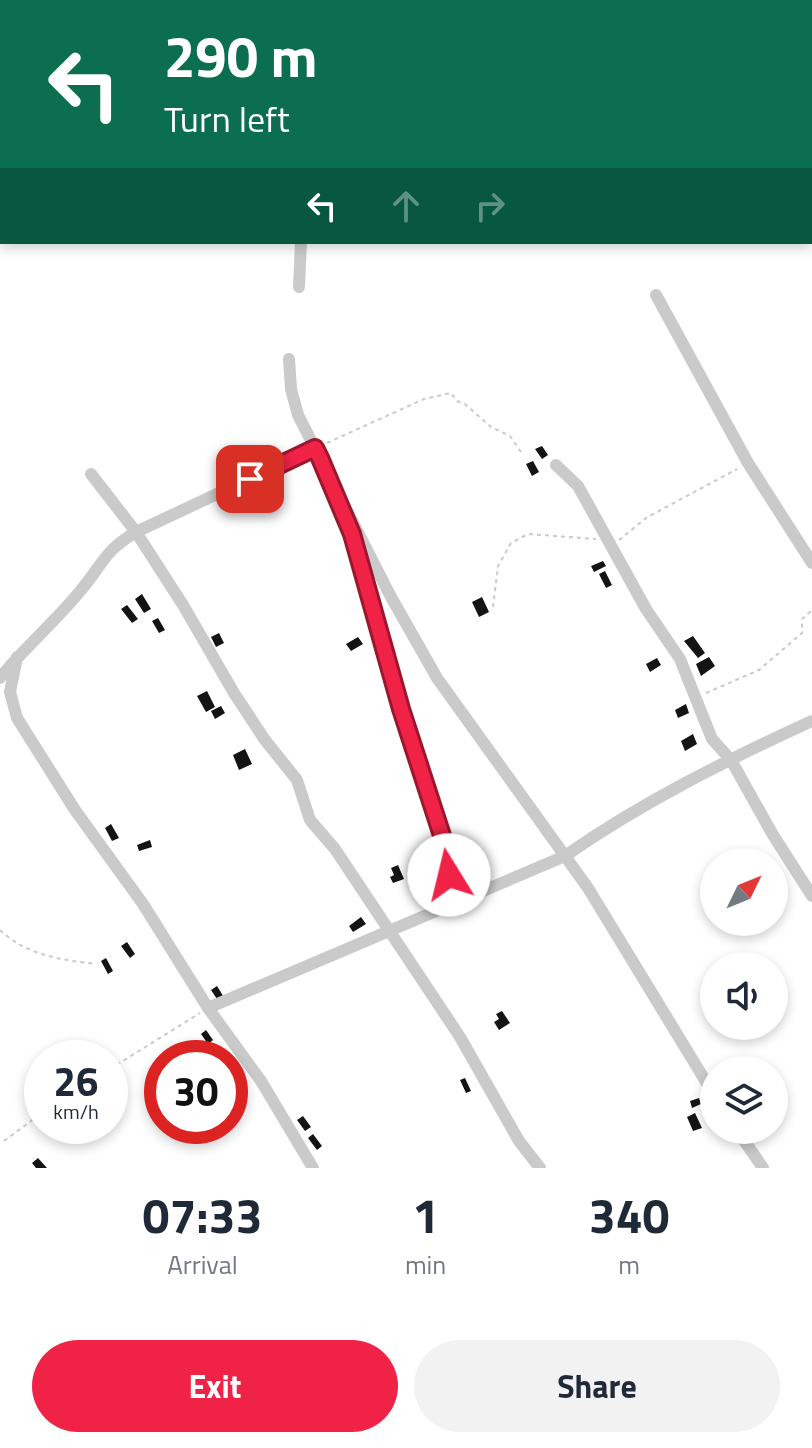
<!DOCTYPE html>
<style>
:root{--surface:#fff;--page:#f2f2f3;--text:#1f2937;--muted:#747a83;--accent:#f02347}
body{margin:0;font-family:"Titillium Web",sans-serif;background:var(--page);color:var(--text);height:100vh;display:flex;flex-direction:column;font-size:30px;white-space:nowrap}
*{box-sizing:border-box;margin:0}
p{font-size:26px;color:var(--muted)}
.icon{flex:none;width:44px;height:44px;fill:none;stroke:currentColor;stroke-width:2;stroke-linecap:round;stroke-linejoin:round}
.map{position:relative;height:1168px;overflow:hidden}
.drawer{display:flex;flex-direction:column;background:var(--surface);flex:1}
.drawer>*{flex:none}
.banner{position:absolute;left:0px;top:0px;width:812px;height:244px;box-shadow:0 4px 12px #0003;background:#0b6e4f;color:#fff;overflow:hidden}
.needle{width:52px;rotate:47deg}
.buttons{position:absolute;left:700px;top:848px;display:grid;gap:16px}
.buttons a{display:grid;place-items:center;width:88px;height:88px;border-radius:50%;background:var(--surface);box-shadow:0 4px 12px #0003;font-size:40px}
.speed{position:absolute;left:24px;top:1040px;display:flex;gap:16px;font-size:40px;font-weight:700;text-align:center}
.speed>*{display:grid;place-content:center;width:104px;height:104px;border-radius:50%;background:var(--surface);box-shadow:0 4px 12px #0003;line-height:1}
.speed small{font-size:20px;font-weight:400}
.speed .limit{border:12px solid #d22;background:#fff;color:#111}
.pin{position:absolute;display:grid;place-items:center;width:68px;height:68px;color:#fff;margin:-34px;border-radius:16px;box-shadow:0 4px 12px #0006}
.me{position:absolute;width:88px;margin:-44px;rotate:351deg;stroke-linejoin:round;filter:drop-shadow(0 0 6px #0008)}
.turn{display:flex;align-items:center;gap:28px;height:168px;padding:0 32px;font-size:36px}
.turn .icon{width:104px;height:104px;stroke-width:2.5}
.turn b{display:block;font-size:56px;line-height:68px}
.lanes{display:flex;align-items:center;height:76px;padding:0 32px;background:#0003;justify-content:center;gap:40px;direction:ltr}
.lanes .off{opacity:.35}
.eta{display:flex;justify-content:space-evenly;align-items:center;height:136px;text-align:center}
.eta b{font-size:48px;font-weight:700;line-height:56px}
.primary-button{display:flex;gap:16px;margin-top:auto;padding:16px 32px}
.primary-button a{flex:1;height:92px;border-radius:48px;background:var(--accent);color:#fff;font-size:32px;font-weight:700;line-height:92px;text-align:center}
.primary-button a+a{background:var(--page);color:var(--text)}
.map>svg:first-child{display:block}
</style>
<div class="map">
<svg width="812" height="1168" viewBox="0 0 812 1168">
<rect width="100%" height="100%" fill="#fff"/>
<path fill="#141414" d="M542 446 548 455 542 459 535 449Z
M533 461 539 472 532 476 526 464Z
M603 561 606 566 594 572 591 566Z
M605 571 612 585 606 588 599 574Z
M142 594 151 609 144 613 135 599Z
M482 597 489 612 479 617 472 602Z
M127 605 138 619 132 623 121 609Z
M158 618 165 630 159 633 152 621Z
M219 633 224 643 216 647 211 637Z
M693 636 705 653 698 658 684 641Z
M358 637 363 644 351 651 346 644Z
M709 657 715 666 701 676 696 664Z
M657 658 661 665 650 672 646 664Z
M207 691 215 707 206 712 197 696Z
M686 704 689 713 678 718 675 710Z
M221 706 225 713 215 719 211 711Z
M693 734 697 744 685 751 681 741Z
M245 749 252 764 239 770 233 755Z
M111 824 119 838 112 841 105 828Z
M150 840 152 847 139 851 137 845Z
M398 865 404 879 393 883 390 877 394 875 391 868Z
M361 917 366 924 353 932 349 926Z
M127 942 135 954 130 958 121 946Z
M106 958 113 971 108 974 101 961Z
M217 986 225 999 219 1002 211 990Z
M502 1011 510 1023 499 1030 494 1022 499 1019 496 1014Z
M206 1030 213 1040 208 1044 201 1034Z
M189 1043 195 1052 190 1057 183 1048Z
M209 1046 213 1053 198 1058 196 1053Z
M465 1078 471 1091 466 1093 460 1080Z
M699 1098 701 1104 692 1108 690 1101Z
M695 1113 702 1128 693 1131 687 1117Z
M303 1116 311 1127 305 1131 297 1120Z
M313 1134 322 1146 317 1150 308 1138Z
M38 1158 47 1168H36L32 1163Z"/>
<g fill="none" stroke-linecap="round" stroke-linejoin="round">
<path stroke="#cacaca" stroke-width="2" stroke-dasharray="4 4" stroke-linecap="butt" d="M806 0 807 2
M250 2V0
M583 2 587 0
M690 2 691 0
M810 6 812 9
M810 25 812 24
M236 242V243
M327 443 424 399 451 393 457 401 465 404 491 427 510 436 521 452
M619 540 646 518 737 469
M493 607 498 566 511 543 528 534 596 539
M706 693 759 670 802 633V619L812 610
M0 930C26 955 61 960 96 964
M110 1069 200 1013
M4 1141 42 1113"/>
<path stroke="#cacaca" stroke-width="12" d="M519 0 520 2
M319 2V0
M299 287 301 242
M656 295 748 463 812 563
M289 359 291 389 298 415 391 597 437 678 588 888 714 1095
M556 465 578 486 646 609 680 659 712 739 731 760 773 835 812 896
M91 474 136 532 183 605 234 693 265 740 297 780 310 820 335 849 460 1037 519 1141 540 1168
M352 535 401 709 447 851 449 875 439 909
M17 657 10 692 17 718 75 810 143 904 208 1008 261 1081 313 1168
M0 678C25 647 56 621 81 590 103 564 104 551 136 532L315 448
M208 1008 565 856C642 802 727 760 812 721
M737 1130 763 1168"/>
</g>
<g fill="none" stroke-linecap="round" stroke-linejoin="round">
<g stroke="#9c172e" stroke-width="20">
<path id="route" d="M250 479 315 448 320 458 352 534 401 709 447 851 449 875"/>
</g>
<use href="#route" stroke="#f02347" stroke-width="14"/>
</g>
</svg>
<div class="buttons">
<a><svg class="needle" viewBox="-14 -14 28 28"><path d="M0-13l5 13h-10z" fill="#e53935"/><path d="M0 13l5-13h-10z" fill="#747a83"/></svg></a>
<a><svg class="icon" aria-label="sound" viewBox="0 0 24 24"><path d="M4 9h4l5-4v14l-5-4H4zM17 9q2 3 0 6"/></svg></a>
<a><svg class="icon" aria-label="layers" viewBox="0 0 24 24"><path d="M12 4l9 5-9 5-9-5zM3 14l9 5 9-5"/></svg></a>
</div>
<div class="speed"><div>26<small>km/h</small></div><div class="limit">30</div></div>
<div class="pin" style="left:250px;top:479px;background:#d93025"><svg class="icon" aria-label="arrive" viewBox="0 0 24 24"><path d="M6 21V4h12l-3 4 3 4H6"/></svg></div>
<svg class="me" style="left:449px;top:875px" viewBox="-20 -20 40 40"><circle r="19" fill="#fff"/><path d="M0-13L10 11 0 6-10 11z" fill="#f02347"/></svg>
<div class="banner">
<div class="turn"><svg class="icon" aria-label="left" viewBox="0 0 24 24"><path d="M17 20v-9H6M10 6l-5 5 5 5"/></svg><div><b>290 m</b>Turn left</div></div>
<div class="lanes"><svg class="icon" aria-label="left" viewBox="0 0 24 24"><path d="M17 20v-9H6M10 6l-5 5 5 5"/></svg><svg class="icon off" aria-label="ahead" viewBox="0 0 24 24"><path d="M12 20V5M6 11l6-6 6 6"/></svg><svg class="icon off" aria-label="right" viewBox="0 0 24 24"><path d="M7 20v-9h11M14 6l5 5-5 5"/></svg></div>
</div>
</div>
<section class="drawer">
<div class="eta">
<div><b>07:33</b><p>Arrival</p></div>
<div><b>1</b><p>min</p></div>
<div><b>340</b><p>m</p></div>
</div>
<div class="primary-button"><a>Exit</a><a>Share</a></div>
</section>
